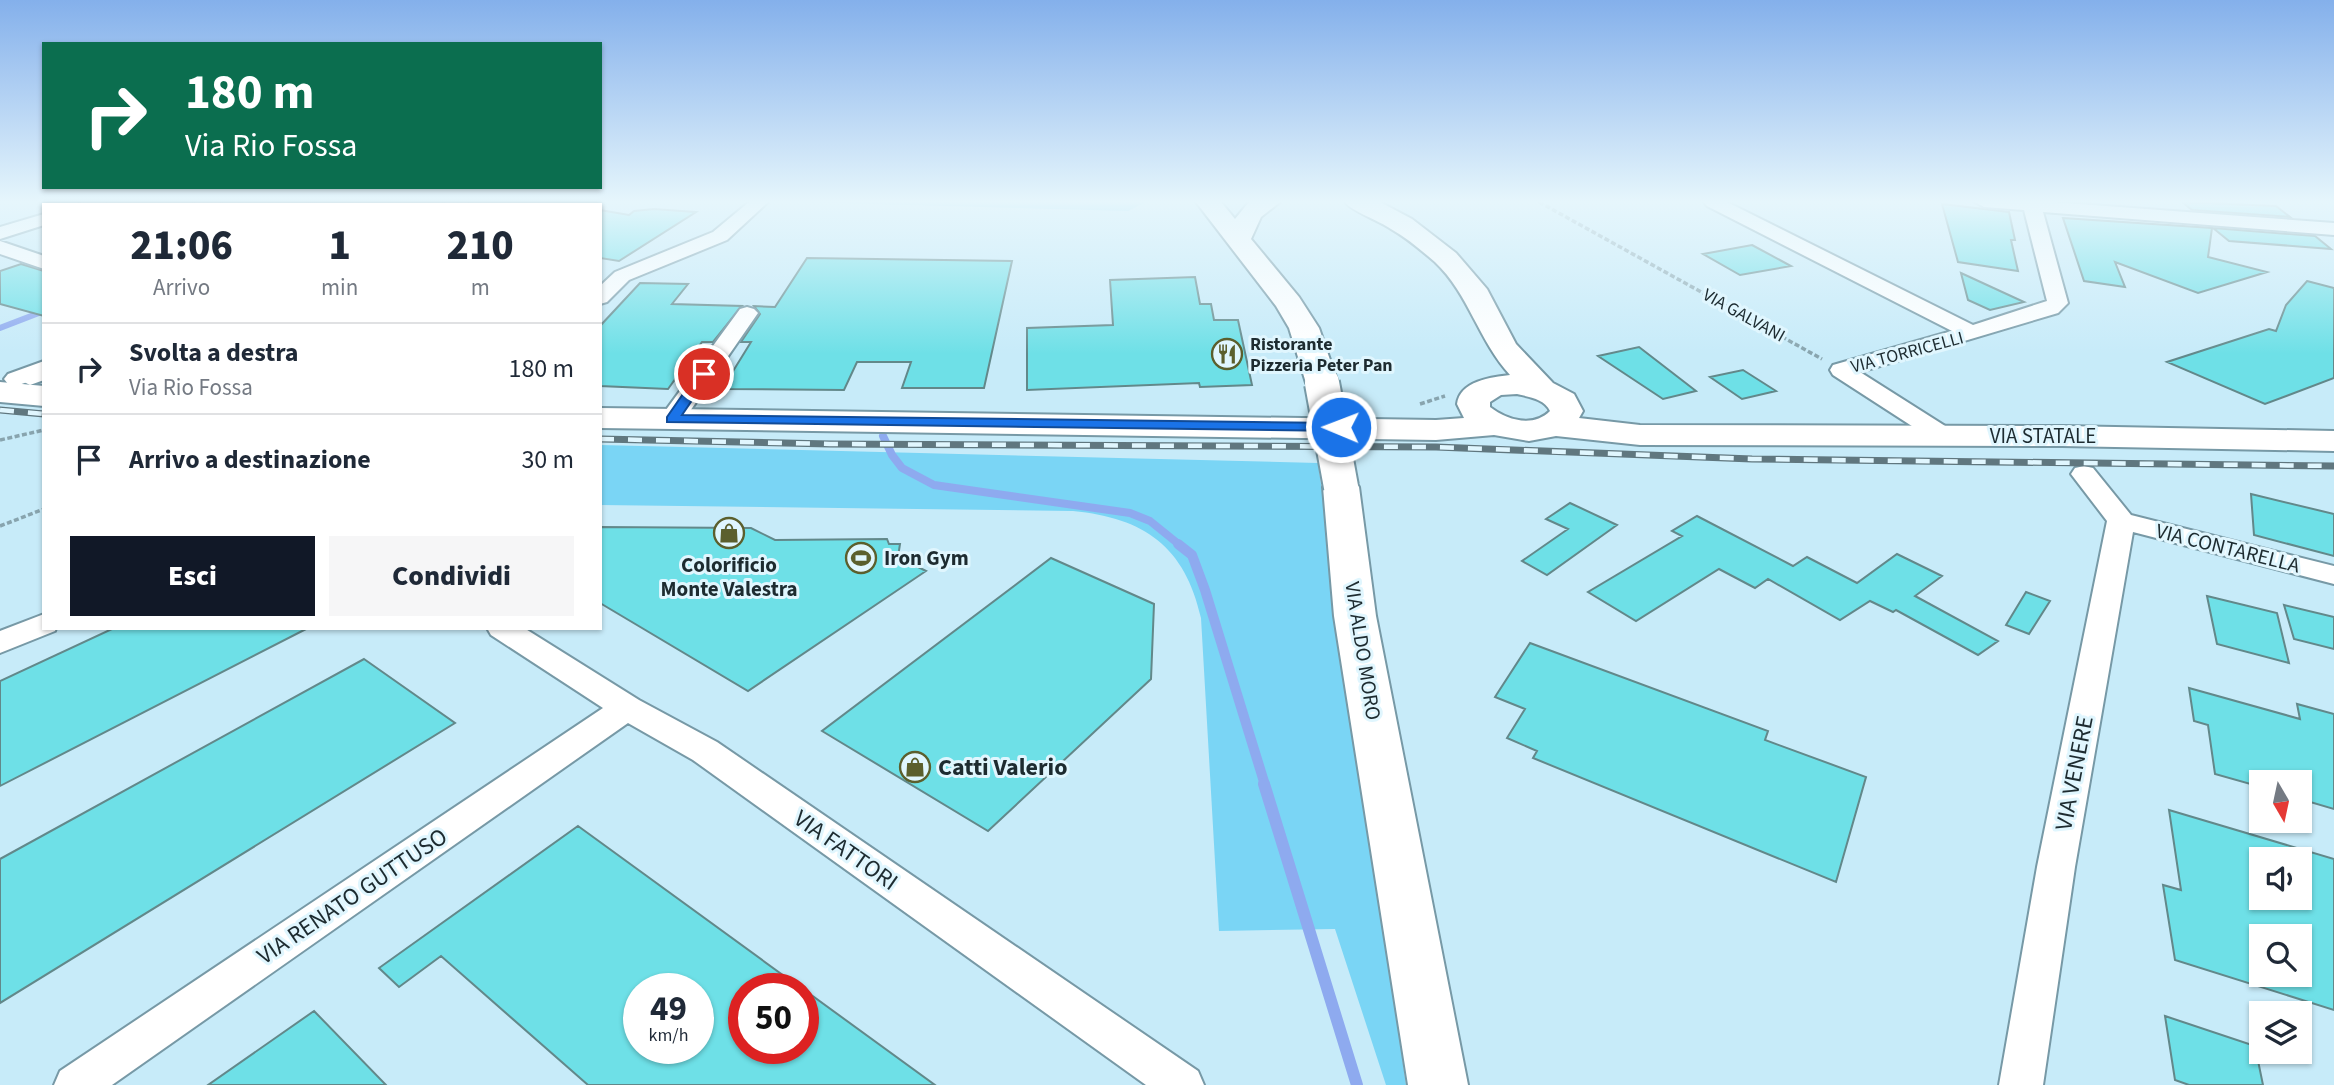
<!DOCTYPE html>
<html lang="it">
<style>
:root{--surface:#fff;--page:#f6f6f7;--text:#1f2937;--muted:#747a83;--line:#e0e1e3;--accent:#111827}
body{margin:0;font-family:"Source Sans 3",sans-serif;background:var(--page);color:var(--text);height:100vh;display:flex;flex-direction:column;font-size:26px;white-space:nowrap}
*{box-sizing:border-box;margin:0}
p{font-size:23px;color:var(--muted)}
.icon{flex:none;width:38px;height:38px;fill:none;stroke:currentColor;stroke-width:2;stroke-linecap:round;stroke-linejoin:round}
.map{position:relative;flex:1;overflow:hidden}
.panel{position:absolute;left:42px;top:203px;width:560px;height:427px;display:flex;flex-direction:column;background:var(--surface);border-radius:0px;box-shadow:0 2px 5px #0004}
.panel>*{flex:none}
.hud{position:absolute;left:42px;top:42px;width:560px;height:147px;border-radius:0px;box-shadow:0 2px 5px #0004;background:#0b6e4f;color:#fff;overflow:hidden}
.needle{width:46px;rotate:171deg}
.tools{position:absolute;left:2249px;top:770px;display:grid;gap:14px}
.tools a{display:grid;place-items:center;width:63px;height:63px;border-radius:0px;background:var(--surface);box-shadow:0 2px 5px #0004;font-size:35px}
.speed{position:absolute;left:623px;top:973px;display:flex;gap:14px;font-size:35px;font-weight:700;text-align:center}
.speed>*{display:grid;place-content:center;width:91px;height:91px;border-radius:50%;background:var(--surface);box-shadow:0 2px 5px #0004;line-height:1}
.speed small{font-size:18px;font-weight:400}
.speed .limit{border:10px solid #d22;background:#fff;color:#111}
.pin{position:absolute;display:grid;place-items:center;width:60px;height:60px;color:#fff;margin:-30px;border:4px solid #fff;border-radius:50%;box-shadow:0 2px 7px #0007}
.me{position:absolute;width:77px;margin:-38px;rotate:271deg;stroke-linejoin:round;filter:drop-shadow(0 0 5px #0008)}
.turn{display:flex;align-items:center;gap:24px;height:147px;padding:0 28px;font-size:32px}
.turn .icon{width:91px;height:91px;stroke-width:2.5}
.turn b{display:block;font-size:49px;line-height:60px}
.eta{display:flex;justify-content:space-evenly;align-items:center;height:119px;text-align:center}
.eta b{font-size:42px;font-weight:800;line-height:49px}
.primary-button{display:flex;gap:14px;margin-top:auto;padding:14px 28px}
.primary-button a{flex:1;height:80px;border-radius:0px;background:var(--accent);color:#fff;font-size:28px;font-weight:800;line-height:80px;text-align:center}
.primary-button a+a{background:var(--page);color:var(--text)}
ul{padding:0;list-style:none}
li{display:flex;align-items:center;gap:21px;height:91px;padding:0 28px;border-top:2px solid var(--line)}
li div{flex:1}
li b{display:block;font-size:26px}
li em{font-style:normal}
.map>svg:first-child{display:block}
</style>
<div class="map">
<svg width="2334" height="1085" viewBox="0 0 2334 1085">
<rect width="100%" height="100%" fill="#c7ebf9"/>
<path fill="#7ad5f5" d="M802 202H1146L1128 211Z
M600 445 1318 463 1406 1085H1386L1335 929 1219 931 1201 618C1185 547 1145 518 1073 511L600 505Z"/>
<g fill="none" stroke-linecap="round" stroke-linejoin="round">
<path stroke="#8eaaef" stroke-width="6" d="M307 205 315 202
M0 328 44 311"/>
<path stroke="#8eaaef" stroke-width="8" d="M883 436 892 455 902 468 934 485 1130 513 1150 521 1181 546"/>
<path stroke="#8eaaef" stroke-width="10" d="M1178 544 1192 555 1205 590 1265 785"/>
<path stroke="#8eaaef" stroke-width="12" d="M1264 784 1357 1085"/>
</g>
<path fill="#6ee0e7" stroke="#62888a" stroke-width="2" fill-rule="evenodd" d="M2182 202 2276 206 2290 217 2192 210Z
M1942 204 2009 212 2015 240H2011L2018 271 1958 262Z
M654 209 696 212 619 261 600 258V210L629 215 634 211Z
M2063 218 2212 228 2208 257 2267 272 2198 293 2115 262 2125 287 2084 281Z
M2213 228 2315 236 2331 249 2229 241Z
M1752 245 1791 266 1740 275 1703 254Z
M807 258 1012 261 984 388H902L911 362H857L844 390 722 389 751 342H741L760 314 754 306 775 307Z
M21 264 44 271V316L0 304V271Z
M1961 273 2024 302 1990 310 1968 300Z
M1195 277 1200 304H1211L1214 320H1238L1252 385 1200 387 1199 383 1027 390V328L1113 325 1110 280Z
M2307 281 2334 288V378L2265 404 2167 362 2269 329 2276 331 2286 305Z
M640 283 688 284 672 304 742 306 713 342H702L668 389 600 386V326Z
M1639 347 1696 391 1663 399 1598 356Z
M1743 370 1776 391 1742 399 1710 377Z
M2251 494 2334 514V556L2254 535Z
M1570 503 1617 525 1547 575 1522 561 1568 529 1546 519Z
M1697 516 1793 566 1807 557 1857 583 1897 554 1942 576 1915 596 1998 641 1978 655 1896 610 1893 612 1870 601 1840 620 1768 579 1755 588 1719 569 1636 621 1588 592 1682 536 1672 531Z
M600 527 751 528 775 540 887 539 889 544H900L898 557 926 571 748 691 600 603Z
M1051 558 1154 604 1151 679 988 831 822 731Z
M2026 592 2050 601 2029 634 2006 625Z
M2207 596 2277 613 2289 663 2217 644Z
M2284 605 2334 617V649L2294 639Z
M114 628H308L0 786V681Z
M1530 643 1768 731 1765 740 1866 777 1836 882 1533 758 1537 751 1507 738 1525 709 1495 697Z
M364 659 455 723 0 1003V859Z
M2189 688 2300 719 2297 704 2334 714V809L2300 799V782H2261V787L2215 774 2208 725 2194 721Z
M2169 810 2334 859V1010L2175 960 2163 885 2181 890ZM2261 859H2300V898H2261ZM2261 936H2300V975H2261Z
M578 826 802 989H744V1048H803V989L935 1085H588L441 956 399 987 379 968ZM639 989H698V1048H639Z
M314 1011 386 1085H208Z
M2165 1016 2255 1046 2263 1085H2189L2175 1080Z"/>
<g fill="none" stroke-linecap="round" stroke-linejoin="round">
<g stroke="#7799a6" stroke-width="4">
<path id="service" d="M44 373V380L30 385 24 382Z"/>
</g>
<g stroke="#7799a6" stroke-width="4">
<path id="minor" d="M81 202H106L104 205H79Z
M194 202H220L222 205H196Z
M445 202H468L466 205H443Z
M749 202H768L727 240 629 280 607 302 600 304V286L615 272 713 232Z
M1704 202H1727L1973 325 2047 301 2024 210 1984 207 1975 202H2052L2334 223V235L2043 212 2068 303 2058 313 1860 372 1953 431 1956 436 1953 441 1944 443 1935 441 1833 375 1830 370 1833 365 1952 331 1707 206Z
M44 214V225L0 239V227Z
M0 241 44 256V269L0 254Z
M747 307 754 309 758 313 681 424 672 426 663 424 660 419 663 414 740 309Z
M44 361V376L16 386 8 384 4 379 8 374Z
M2084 466 2093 468 2131 515 2334 566V584L2133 532 2075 867 2043 1085H1999L2037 867 2107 521 2071 474 2075 468Z
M44 614V628H56L55 631 0 653V631Z
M487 628H524L639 700 717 742 1198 1071 1204 1085H1146L693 760 628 723 112 1085H54L60 1071 603 708 491 635Z"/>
</g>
<g stroke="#7799a6" stroke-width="4">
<path id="secondary" d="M1196 202H1221L1235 219 1249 202H1280L1261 217 1251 239 1299 297 1319 328 1338 383 1333 390 1322 393 1311 390 1306 383 1289 328 1276 306Z
M1345 202H1380L1412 219 1456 253 1487 289 1516 344 1553 383 1574 394 1583 411 1579 418 1640 425 2062 426 2334 431V451L2062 446 1640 445 1556 436 1529 441 1494 435 1436 440 600 428V408L1436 420 1464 418 1457 404C1460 381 1491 377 1510 375 1478 340 1469 294 1435 262 1421 250 1407 238 1391 229 1380 221 1351 211 1345 202ZM1517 394C1529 397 1545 399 1550 411 1533 428 1507 420 1490 407V402L1501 395Z
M0 382 44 386V406L0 402Z
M1341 476 1354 479 1359 487 1376 616 1468 1085H1408L1334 616 1323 487 1328 479Z"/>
</g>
<path stroke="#88a4ae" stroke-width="3.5" stroke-dasharray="5 2.5" stroke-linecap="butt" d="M1539 202 1822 359
M1420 404 1445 396
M0 440 44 430
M0 526 44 509"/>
<use href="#service" fill="#fff" fill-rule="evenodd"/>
<use href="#minor" fill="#fff" fill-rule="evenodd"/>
<use href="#secondary" fill="#fff" fill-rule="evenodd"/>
<g stroke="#60777f" stroke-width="7">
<path id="rail" d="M0 410 44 414
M600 439 830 444 1436 447 1752 459 2334 466"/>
</g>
<use href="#rail" stroke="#e0f6fe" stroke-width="4.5" stroke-dasharray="14" stroke-linecap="butt"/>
<g stroke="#7799a6" stroke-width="38" stroke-linecap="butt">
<path id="secondary-bridge" d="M1322 383 1341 487"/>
</g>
<use href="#secondary-bridge" stroke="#fff" stroke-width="34"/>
</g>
<linearGradient id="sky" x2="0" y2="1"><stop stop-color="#84b0eb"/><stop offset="0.57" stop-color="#e6f6fc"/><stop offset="1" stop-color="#e6f6fc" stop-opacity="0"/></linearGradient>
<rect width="2334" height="354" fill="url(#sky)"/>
<path fill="#1a73e8" stroke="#114b97" stroke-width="2" d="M704 370 710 374 682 415 1341 423 1348 427 1341 431 667 422V417L699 371Z"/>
<defs>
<g id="restaurant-ring" transform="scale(1.575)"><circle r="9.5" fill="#e0f6fe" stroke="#5b5f2d" stroke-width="1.5"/><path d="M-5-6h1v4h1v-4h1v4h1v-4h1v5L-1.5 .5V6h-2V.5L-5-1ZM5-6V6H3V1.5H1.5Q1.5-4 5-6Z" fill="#5b5f2d"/></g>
<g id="shop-ring" transform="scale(1.575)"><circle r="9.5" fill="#e0f6fe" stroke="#5b5f2d" stroke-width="1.5"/><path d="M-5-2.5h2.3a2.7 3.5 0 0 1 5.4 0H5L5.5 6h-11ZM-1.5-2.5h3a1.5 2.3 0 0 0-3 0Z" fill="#5b5f2d"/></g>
<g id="stadium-ring" transform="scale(1.575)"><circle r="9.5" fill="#e0f6fe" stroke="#5b5f2d" stroke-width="1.5"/><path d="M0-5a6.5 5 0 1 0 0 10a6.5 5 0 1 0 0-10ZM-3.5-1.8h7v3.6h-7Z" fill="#5b5f2d"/></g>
</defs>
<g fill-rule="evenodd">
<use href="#restaurant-ring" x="1227" y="354"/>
<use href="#shop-ring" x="729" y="533"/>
<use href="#stadium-ring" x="861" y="558"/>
<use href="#shop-ring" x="915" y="767"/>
</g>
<g text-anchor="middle" stroke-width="6" stroke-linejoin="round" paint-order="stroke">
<g font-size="18" fill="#1d2b30" stroke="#e0f6fe">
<text transform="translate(1744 315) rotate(29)" y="6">VIA GALVANI</text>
<text transform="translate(1907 352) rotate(-15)" y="6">VIA TORRICELLI</text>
</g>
<g font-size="18" font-weight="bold" fill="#1d2b30" stroke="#e0f6fe" text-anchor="start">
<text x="1250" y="350">Ristorante<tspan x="1250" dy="21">Pizzeria Peter Pan</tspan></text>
</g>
<g font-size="21" fill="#1d2b30" stroke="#e0f6fe">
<text x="2043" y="443">VIA STATALE</text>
<text transform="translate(2228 548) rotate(14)" y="7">VIA CONTARELLA</text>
<text transform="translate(1363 651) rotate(81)" y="7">VIA ALDO MORO</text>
</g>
<g font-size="21" font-weight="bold" fill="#1d2b30" stroke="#e0f6fe" text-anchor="start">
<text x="884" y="565">Iron Gym</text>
<text x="729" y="572" text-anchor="middle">Colorificio<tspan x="729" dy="24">Monte Valestra</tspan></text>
</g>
<g font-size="24" font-weight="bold" fill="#1d2b30" stroke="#e0f6fe" text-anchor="start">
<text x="938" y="775">Catti Valerio</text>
</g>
<g font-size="24" fill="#1d2b30" stroke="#e0f6fe">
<text transform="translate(2074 773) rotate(-79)" y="8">VIA VENERE</text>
<text transform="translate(846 850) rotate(35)" y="8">VIA FATTORI</text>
<text transform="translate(352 896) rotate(-34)" y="8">VIA RENATO GUTTUSO</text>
</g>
</g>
</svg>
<div class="tools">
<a><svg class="needle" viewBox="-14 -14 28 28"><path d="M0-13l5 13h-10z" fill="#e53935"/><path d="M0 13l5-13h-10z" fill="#747a83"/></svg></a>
<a><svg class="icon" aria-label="sound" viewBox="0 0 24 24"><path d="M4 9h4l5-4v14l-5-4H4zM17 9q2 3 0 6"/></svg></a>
<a><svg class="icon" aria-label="search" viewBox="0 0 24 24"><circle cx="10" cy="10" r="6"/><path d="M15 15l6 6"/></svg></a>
<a><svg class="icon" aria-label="layers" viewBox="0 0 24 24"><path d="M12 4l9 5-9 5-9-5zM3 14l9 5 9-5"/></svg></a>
</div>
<div class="speed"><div>49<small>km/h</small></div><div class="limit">50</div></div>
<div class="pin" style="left:704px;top:374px;background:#d93025"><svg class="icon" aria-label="arrive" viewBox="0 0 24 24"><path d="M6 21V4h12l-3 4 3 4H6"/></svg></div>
<svg class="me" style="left:1341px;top:427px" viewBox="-20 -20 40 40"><circle r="17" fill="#1a73e8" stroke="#fff" stroke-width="3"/><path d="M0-11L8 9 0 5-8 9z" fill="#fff"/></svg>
<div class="hud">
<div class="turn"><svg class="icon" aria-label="right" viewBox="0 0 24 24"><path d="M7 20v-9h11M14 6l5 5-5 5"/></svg><div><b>180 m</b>Via Rio Fossa</div></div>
</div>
<section class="panel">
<div class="eta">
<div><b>21:06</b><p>Arrivo</p></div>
<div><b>1</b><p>min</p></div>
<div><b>210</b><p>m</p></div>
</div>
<ul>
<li><svg class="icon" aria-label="right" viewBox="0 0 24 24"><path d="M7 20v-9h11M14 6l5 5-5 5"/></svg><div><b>Svolta a destra</b><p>Via Rio Fossa</p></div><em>180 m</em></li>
<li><svg class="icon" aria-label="arrive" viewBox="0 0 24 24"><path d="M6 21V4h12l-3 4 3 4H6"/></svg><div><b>Arrivo a destinazione</b></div><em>30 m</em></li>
</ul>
<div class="primary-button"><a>Esci</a><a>Condividi</a></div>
</section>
</div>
